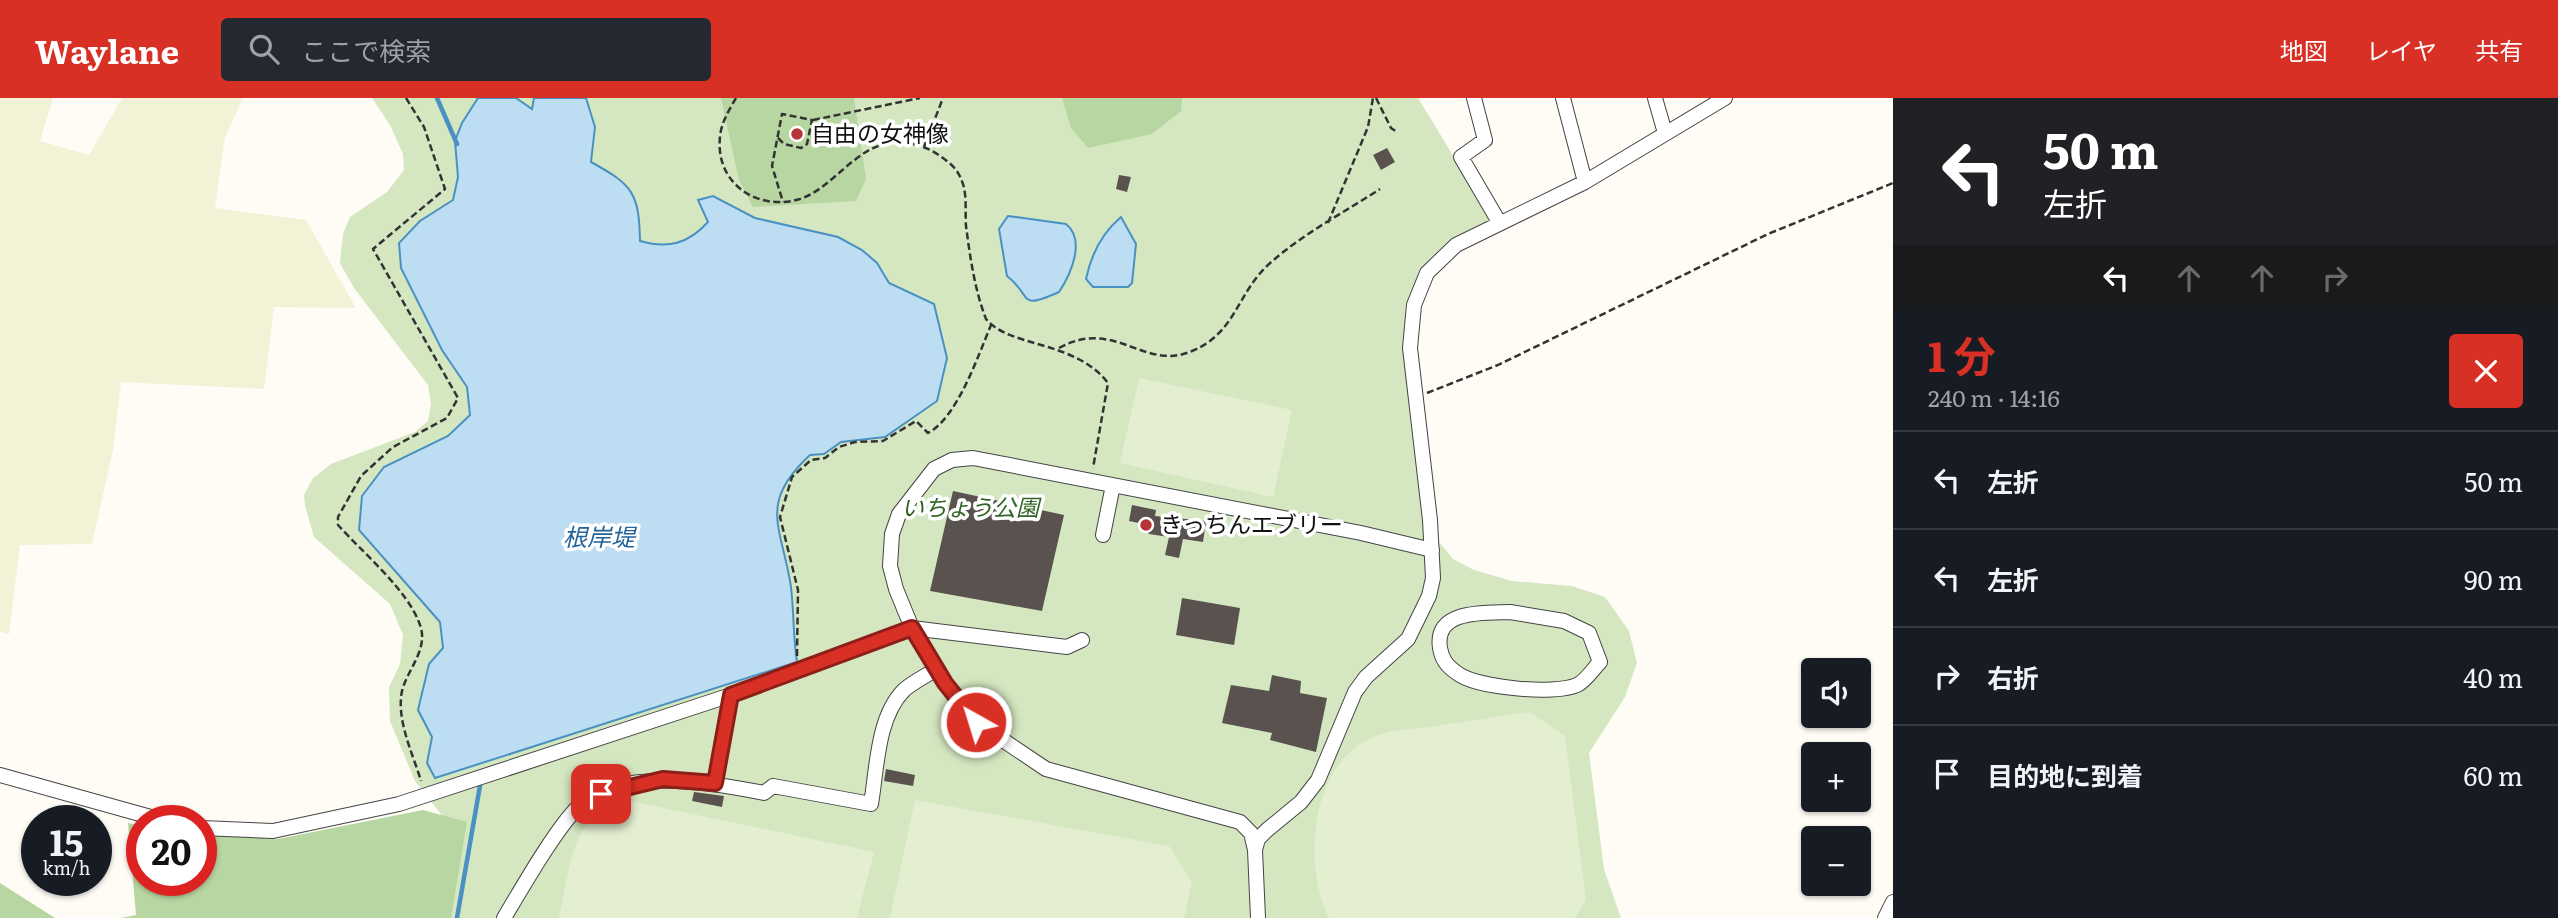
<!DOCTYPE html>
<html lang="ja">
<meta charset="utf-8">
<style>
:root{--surface:#171b24;--page:#242831;--text:#f1f3f6;--muted:#9ea1a6;--line:#363941;--accent:#d93025}
body{margin:0;font-family:Literata,"Noto Sans JP",serif;background:var(--page);color:var(--text);height:100vh;display:flex;flex-direction:column;font-size:26px;white-space:nowrap}
*{box-sizing:border-box;margin:0}
p{font-size:23px;color:var(--muted)}
.icon{flex:none;width:38px;height:38px;fill:none;stroke:currentColor;stroke-width:2;stroke-linecap:round;stroke-linejoin:round}
.map{position:relative;flex:1;overflow:hidden}
.side{display:flex;flex-direction:column;background:var(--surface);width:665px}
.side>*{flex:none}
.hud{background:#202124;color:#fff;overflow:hidden}
.fabs{position:absolute;left:1801px;top:560px;display:grid;gap:14px}
.fabs a{display:grid;place-items:center;width:70px;height:70px;border-radius:7px;background:var(--surface);box-shadow:0 2px 5px #0004;font-size:35px}
.speed{position:absolute;left:21px;top:707px;display:flex;gap:14px;font-size:35px;font-weight:700;text-align:center}
.speed>*{display:grid;place-content:center;width:91px;height:91px;border-radius:50%;background:var(--surface);box-shadow:0 2px 5px #0004;line-height:1}
.speed small{font-size:18px;font-weight:400}
.speed .limit{border:10px solid #d22;background:#fff;color:#111}
.pin{position:absolute;display:grid;place-items:center;width:60px;height:60px;color:#fff;margin:-30px;border-radius:14px;box-shadow:0 4px 10px #0006}
.me{position:absolute;width:77px;margin:-38px;rotate:321deg;stroke-linejoin:round;filter:drop-shadow(0 0 5px #0008)}
.turn{display:flex;align-items:center;gap:24px;height:147px;padding:0 35px;font-size:32px}
.turn .icon{width:91px;height:91px;stroke-width:2.5}
.turn b{display:block;font-size:49px;line-height:60px}
.lanes{display:flex;align-items:center;height:66px;padding:0 35px;background:#0003;justify-content:center;gap:35px;direction:ltr}
.lanes .off{opacity:.35}
.round{display:grid;place-items:center;flex:none;width:74px;height:74px;border-radius:7px;background:var(--page)}
.overview{display:flex;align-items:center;justify-content:space-between;height:119px;padding:0 35px}
h1{font-size:42px;font-weight:700;line-height:52px;color:var(--accent)}
ul{padding:0;list-style:none}
li{display:flex;align-items:center;gap:21px;height:98px;padding:0 35px;border-top:2px solid var(--line)}
li div{flex:1}
li b{display:block;font-size:26px}
li em{font-style:normal}
header{display:flex;align-items:center;gap:42px;box-sizing:border-box;height:98px;padding:0 35px;background:var(--accent);color:#fff}
header strong{font-size:33px}
nav{display:flex;gap:38px;margin-inline-start:auto;font-size:24px}
.search{width:490px;height:63px;background:var(--page);display:flex;align-items:center;gap:18px;box-sizing:border-box;padding:0 24px;border-radius:7px;color:var(--muted);font-size:26px}
main{display:flex;flex:1;min-height:0}
.map>svg:first-child{display:block}
</style>
<header>
<strong>Waylane</strong>
<div class="search"><svg class="icon" aria-label="search" viewBox="0 0 24 24"><circle cx="10" cy="10" r="6"/><path d="M15 15l6 6"/></svg>ここで検索</div>
<nav><a>地図</a><a>レイヤ</a><a>共有</a></nav>
</header>
<main>
<div class="map">
<svg width="1893" height="820" viewBox="0 0 1893 820">
<rect width="100%" height="100%" fill="#fefcf5"/>
<path fill="#f3f1d6" d="M0 0H53L40 43 89 57 122 0H243L225 39 215 110 306 122 356 210 274 209 264 291 121 284 113 352 92 446 20 447 9 536 0 534Z"/>
<path fill="#d4e7c0" d="M372 0H1418L1491 120 1489 125 1449 146 1420 174 1412 192 1404 234 1424 426 1453 461 1474 472 1512 483 1572 488 1605 499 1629 533 1637 565 1625 599 1589 655 1604 771 1621 820H436L444 720 415 683 390 623 389 589 400 566 403 537 390 506 314 439 305 408 304 397 313 380 331 366 415 334 428 323 431 306 428 287 354 190 340 165 343 136 350 119 387 94 404 72 403 56 390 27Z"/>
<path fill="#b8d6a1" d="M721 0H854L866 81 856 103 753 109 739 82Z
M1062 0H1182L1181 13 1152 36 1088 50 1071 30Z
M423 712 467 724 451 820H121L136 817 128 725 142 728V782H201V736L278 741Z
M0 785 55 820H0Z"/>
<path fill="#e4efd1" d="M1139 280 1292 312 1273 399 1120 365Z
M1530 614 1565 638 1586 802 1575 820H1329C1301 764 1311 656 1382 636 1397 631 1414 631 1429 629 1463 624 1497 619 1530 614Z
M621 701 874 754 857 820H559C570 774 570 718 621 701Z
M915 702 1169 748 1192 784 1184 820H890Z"/>
<path fill="#bdddf2" stroke="#4a91c3" stroke-width="2" d="M478 0H516L532 11 534 0H586L595 29 591 64C633 87 639 95 640 143 668 151 688 146 708 124L698 102 713 98 755 120 838 139 862 152 877 165 889 185 934 206 947 260 937 303 885 339 841 344 824 356 810 357C757 406 782 429 791 489 794 514 793 539 797 564L435 680 427 665 432 639 418 612 429 566 443 550 440 524 359 432 362 398 384 369 448 338 470 317 467 289 442 252 401 170 399 145 420 123 453 102 458 79 455 43 462 25Z
M1008 118 1066 126C1086 142 1071 176 1059 194 1017 213 1033 198 1007 178L999 131Z
M1121 119 1136 146 1132 185 1128 189H1093L1086 181C1091 157 1102 135 1121 119Z"/>
<g fill="none" stroke-linecap="round" stroke-linejoin="round">
<path stroke="#4a91c3" stroke-width="4.5" d="M437 0 457 46
M457 820 481 682"/>
</g>
<path fill="#59524e" d="M1387 50 1395 64 1381 72 1373 57Z
M1119 77 1131 79 1127 94 1116 91Z
M953 393 1064 417 1042 513 930 493Z
M1132 407 1156 412 1155 418 1206 423 1203 444 1183 441 1179 460 1165 457 1169 439 1149 436 1144 426 1129 423Z
M1182 500 1240 510 1234 547 1176 537Z
M1272 577 1301 583 1300 595 1327 600 1316 654 1270 642 1272 635 1222 625 1231 587 1269 593Z
M886 671 915 677 913 688 884 683Z
M694 694 724 698 722 709 692 703Z"/>
<g fill="none" stroke-linecap="round" stroke-linejoin="round">
<g stroke="#444" stroke-width="16">
<path id="minor" d="M1474 0 1485 42 1461 59 1499 124
M1563 0 1585 84
M1655 0 1665 35
M1103 437 1113 387
M1510 514 1564 523 1589 535 1600 564C1593 571 1586 583 1577 587 1555 597 1476 590 1457 575 1447 568 1442 562 1440 550 1434 511 1485 515 1510 514Z
M0 677 165 723
M715 685 731 597
M201 730 273 733 399 706 731 597 912 530 1067 549 1082 542
M1255 752 1251 735 1240 724 1046 671 976 624 945 585 914 535 896 491 890 468 892 436 899 416 934 371 952 362 973 360 1361 435 1432 452
M504 820C522 790 555 732 578 709 619 668 714 685 764 695L773 688 871 706C877 671 877 619 904 592 913 584 926 578 936 571
M1258 820 1255 752 1258 741 1267 732 1301 704 1318 682 1355 594 1366 579 1408 541 1429 498 1433 480 1430 422 1410 250 1414 207 1427 175 1456 147 1585 84 1725 0
M1885 820 1893 804"/>
</g>
<path stroke="#333" stroke-width="2.5" stroke-dasharray="7 3.5" stroke-linecap="butt" d="M406 0 424 29 445 91 373 151 458 300 447 320 393 349 361 378 338 419V427C363 455 408 492 420 527 429 551 407 572 402 593 396 622 413 656 421 683
M736 0C729 12 721 25 720 39 715 85 757 114 800 101 833 90 854 50 890 45 911 42 932 50 948 64 956 70 960 77 963 86 967 99 965 114 966 128 970 159 975 193 986 221 1010 250 1075 242 1108 285L1093 370
M1376 0 1391 30 1397 34
M813 22 920 0
M778 40 784 46 801 50 807 46 812 22 782 16 772 68 783 104
M924 49 943 0
M1328 125 1368 29 1373 0
M1059 250C1115 219 1144 274 1192 253 1236 235 1237 195 1269 166 1301 137 1343 115 1380 91
M1427 295 1498 267 1768 136 1893 85
M797 558 798 492 780 419 792 379 811 362 825 360 839 349 855 344 883 343 916 323 928 335C957 320 978 258 991 227"/>
<use href="#minor" stroke="#fff" stroke-width="14"/>
</g>
<g fill="none" stroke-linecap="round" stroke-linejoin="round">
<g stroke="#8d1f18" stroke-width="18">
<path id="route" d="M601 696 663 681 715 685 731 597 912 530 945 585 976 624"/>
</g>
<use href="#route" stroke="#d93025" stroke-width="12"/>
</g>
<g fill="#b63337" stroke="#fff" stroke-width="2.5">
<circle cx="797" cy="36" r="7"/>
<circle cx="1146" cy="427" r="7"/>
</g>
<g text-anchor="middle" stroke-width="7" stroke-linejoin="round" paint-order="stroke">
<g font-size="23" fill="#111" stroke="#fff" text-anchor="start">
<text x="811" y="44">自由の女神像</text>
<text x="1160" y="435">きっちんエブリー</text>
</g>
<g font-size="23" font-style="italic" fill="#316425" stroke="#fff">
<text x="970" y="418">いちょう公園</text>
</g>
<g font-size="24" font-style="italic" fill="#23649a" stroke="#fff">
<text x="599" y="448">根岸堤</text>
</g>
</g>
</svg>
<div class="fabs">
<a><svg class="icon" aria-label="sound" viewBox="0 0 24 24"><path d="M4 9h4l5-4v14l-5-4H4zM17 9q2 3 0 6"/></svg></a>
<a>+</a>
<a>−</a>
</div>
<div class="speed"><div>15<small>km/h</small></div><div class="limit">20</div></div>
<div class="pin" style="left:601px;top:696px;background:#d93025"><svg class="icon" aria-label="arrive" viewBox="0 0 24 24"><path d="M6 21V4h12l-3 4 3 4H6"/></svg></div>
<svg class="me" style="left:976px;top:624px" viewBox="-20 -20 40 40"><circle r="17" fill="#d93025" stroke="#fff" stroke-width="3"/><path d="M0-11L8 9 0 5-8 9z" fill="#fff"/></svg>
</div>
<section class="side">
<div class="hud">
<div class="turn"><svg class="icon" aria-label="left" viewBox="0 0 24 24"><path d="M17 20v-9H6M10 6l-5 5 5 5"/></svg><div><b>50 m</b>左折</div></div>
<div class="lanes"><svg class="icon" aria-label="left" viewBox="0 0 24 24"><path d="M17 20v-9H6M10 6l-5 5 5 5"/></svg><svg class="icon off" aria-label="ahead" viewBox="0 0 24 24"><path d="M12 20V5M6 11l6-6 6 6"/></svg><svg class="icon off" aria-label="ahead" viewBox="0 0 24 24"><path d="M12 20V5M6 11l6-6 6 6"/></svg><svg class="icon off" aria-label="right" viewBox="0 0 24 24"><path d="M7 20v-9h11M14 6l5 5-5 5"/></svg></div>
</div>
<div class="overview"><div><h1>1 分</h1><p>240 m · 14:16</p></div><a class="round" style="background:#d93025;color:#fff"><svg class="icon" aria-label="close" viewBox="0 0 24 24"><path d="M6 6l12 12M18 6L6 18"/></svg></a></div>
<ul>
<li><svg class="icon" aria-label="left" viewBox="0 0 24 24"><path d="M17 20v-9H6M10 6l-5 5 5 5"/></svg><div><b>左折</b></div><em>50 m</em></li>
<li><svg class="icon" aria-label="left" viewBox="0 0 24 24"><path d="M17 20v-9H6M10 6l-5 5 5 5"/></svg><div><b>左折</b></div><em>90 m</em></li>
<li><svg class="icon" aria-label="right" viewBox="0 0 24 24"><path d="M7 20v-9h11M14 6l5 5-5 5"/></svg><div><b>右折</b></div><em>40 m</em></li>
<li><svg class="icon" aria-label="arrive" viewBox="0 0 24 24"><path d="M6 21V4h12l-3 4 3 4H6"/></svg><div><b>目的地に到着</b></div><em>60 m</em></li>
</ul>
</section>
</main>
